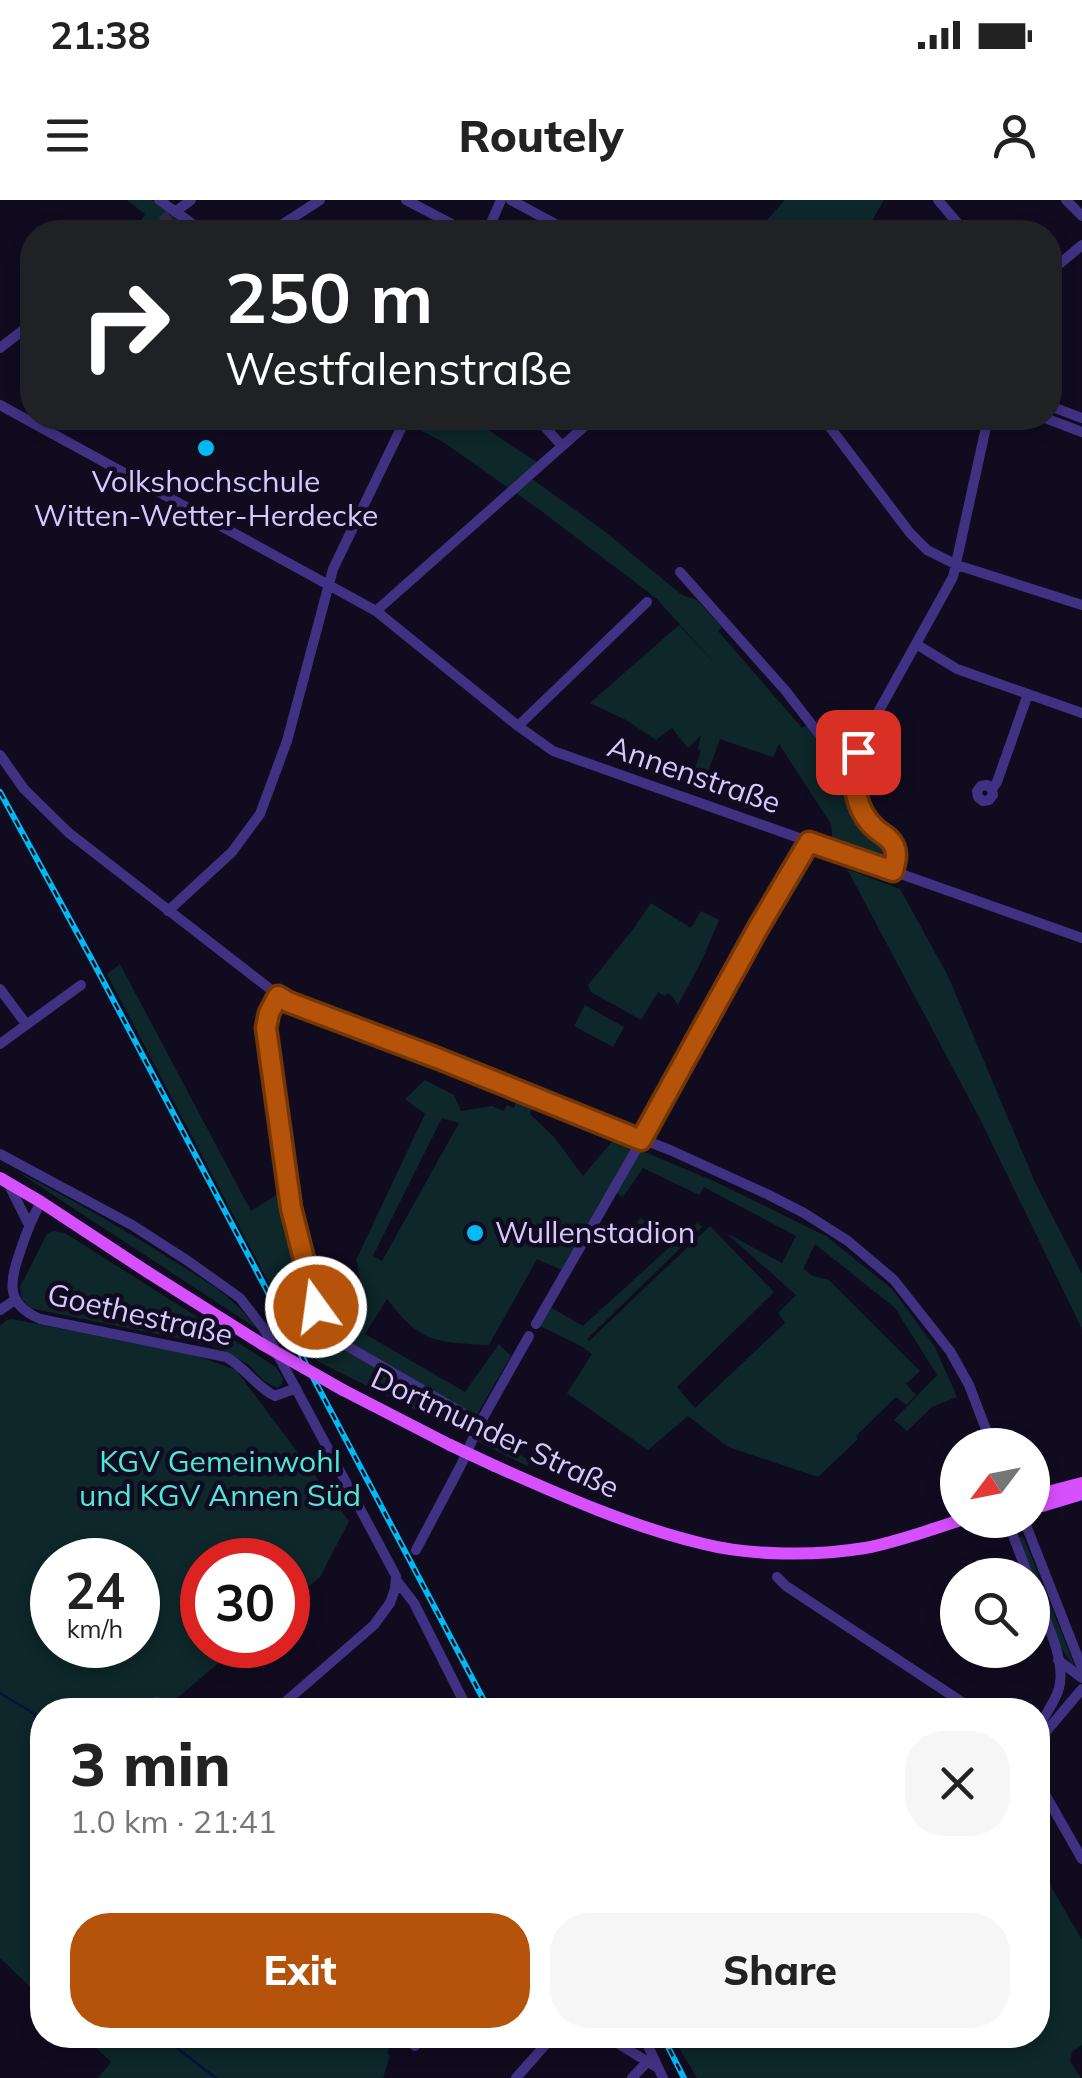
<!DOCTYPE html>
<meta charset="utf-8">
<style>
:root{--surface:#fff;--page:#f6f6f6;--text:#222;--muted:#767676;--accent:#b45309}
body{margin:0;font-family:Mulish,sans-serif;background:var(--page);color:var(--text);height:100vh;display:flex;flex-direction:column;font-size:38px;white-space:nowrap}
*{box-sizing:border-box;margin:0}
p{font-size:32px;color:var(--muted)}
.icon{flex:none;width:55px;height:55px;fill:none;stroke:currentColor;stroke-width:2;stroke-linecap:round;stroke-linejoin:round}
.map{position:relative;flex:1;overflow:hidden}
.panel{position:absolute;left:30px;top:1498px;width:1020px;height:350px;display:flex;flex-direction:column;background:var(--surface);border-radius:40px;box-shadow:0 5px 15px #0003}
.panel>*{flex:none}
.hud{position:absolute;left:20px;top:20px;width:1042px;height:210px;border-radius:40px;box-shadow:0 5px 15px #0003;background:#202124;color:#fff;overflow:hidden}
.needle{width:65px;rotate:238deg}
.fabs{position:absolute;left:940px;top:1228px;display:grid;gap:20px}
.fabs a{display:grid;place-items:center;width:110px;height:110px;border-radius:50%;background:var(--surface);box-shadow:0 5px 15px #0003;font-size:50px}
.speed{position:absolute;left:30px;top:1338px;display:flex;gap:20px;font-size:50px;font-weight:700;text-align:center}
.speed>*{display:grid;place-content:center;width:130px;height:130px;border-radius:50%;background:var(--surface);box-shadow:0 5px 15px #0003;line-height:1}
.speed small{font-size:25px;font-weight:400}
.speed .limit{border:15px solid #d22;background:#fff;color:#111}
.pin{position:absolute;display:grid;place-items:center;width:85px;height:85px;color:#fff;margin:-42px;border-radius:20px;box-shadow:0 5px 15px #0006}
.me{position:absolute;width:110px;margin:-55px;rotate:346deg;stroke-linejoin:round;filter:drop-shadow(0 0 8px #0008)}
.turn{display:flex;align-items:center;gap:35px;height:210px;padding:0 40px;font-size:45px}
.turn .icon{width:130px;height:130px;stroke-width:2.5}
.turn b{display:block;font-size:70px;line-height:85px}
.round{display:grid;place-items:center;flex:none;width:105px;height:105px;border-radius:40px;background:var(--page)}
.headline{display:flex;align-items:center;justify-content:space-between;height:170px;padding:0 40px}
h1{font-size:60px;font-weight:800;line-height:75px}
.button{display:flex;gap:20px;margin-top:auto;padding:20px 40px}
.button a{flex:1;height:115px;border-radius:40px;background:var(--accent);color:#fff;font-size:40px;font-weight:800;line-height:115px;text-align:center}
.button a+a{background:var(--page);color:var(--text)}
.status{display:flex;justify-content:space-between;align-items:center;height:70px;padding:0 50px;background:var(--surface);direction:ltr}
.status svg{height:28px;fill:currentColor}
header{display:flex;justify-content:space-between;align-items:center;height:130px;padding:0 40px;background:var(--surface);font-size:45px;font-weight:800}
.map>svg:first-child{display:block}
</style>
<div class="status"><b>21:38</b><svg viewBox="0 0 49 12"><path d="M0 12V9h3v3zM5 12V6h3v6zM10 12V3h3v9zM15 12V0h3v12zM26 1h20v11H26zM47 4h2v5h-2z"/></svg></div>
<header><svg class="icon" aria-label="menu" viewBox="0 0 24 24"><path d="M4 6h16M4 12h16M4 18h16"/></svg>Routely<svg class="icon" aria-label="person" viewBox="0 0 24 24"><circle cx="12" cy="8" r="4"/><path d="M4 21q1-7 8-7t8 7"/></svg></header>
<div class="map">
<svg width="1082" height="1878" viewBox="0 0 1082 1878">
<rect width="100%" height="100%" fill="#110b20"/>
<path fill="#0d272a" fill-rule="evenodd" d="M127 0H152L197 32H157L141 21 145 14Z
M785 0H884L873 19 889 32H756Z
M409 218H470L538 263 525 274 603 330 682 395 697 400 722 427 718 431 802 528 807 525 830 556 827 562 871 629 887 644 890 663 833 645 831 624 779 544 773 557 720 539 708 572 695 568 701 551 698 549 701 535 688 548 672 528 656 540 626 520 590 503 679 425 718 467 656 398 540 310 443 242 407 223Z
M847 669 900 689 948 776 1035 982 1082 1074V1129L980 919Z
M651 703 691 728 701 711 719 720 702 760 678 805 672 796 667 793 665 796 658 792 641 820 591 792 588 785 634 728Z
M120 764 251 1011 278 994 303 1094 315 1128 339 1124C352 1102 366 1086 356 1060L425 914 405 899 425 880 454 895 461 911 492 906 504 911 507 905 514 908 516 901 532 908 530 914 554 937 583 976 614 939 716 982 826 1036 892 1089 935 1147 957 1197 932 1207 907 1231 894 1220 937 1175 895 1108 815 1044 803 1069 813 1076 829 1080 920 1171 906 1184 916 1195 906 1205 896 1197 856 1236 858 1239 818 1277 728 1247 688 1216 648 1250 571 1196 567 1193 592 1154 581 1146 536 1124 547 1105 583 1126 674 1043 637 1023 640 1018 682 1037 697 1023 702 1027 587 1139 589 1141 710 1026 774 1092 677 1187 695 1208 785 1123 778 1113 796 1095 726 1033 782 1063 796 1036 704 987 699 995 643 968 623 997 610 988 562 1070 537 1059 489 1145C436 1142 421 1144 387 1099L365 1134 465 1192 499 1144 511 1156 471 1225 532 1262 527 1266 319 1162 304 1150 107 774ZM442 918 459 923 382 1061 373 1056Z
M585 805 624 827 613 847 574 826Z
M15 970C69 998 121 1027 172 1060 204 1080 234 1096 256 1128Z
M53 1031 65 1033 276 1167 283 1179 282 1184 277 1188 264 1181 248 1164 215 1146 30 1108 22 1099 20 1087 47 1034Z
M12 1119 197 1156 236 1170 349 1321 320 1377 288 1404V1360H202V1445H240L176 1499 89 1510H42V1515L38 1516 42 1522V1798L0 1758V1494L5 1496 0 1492V1126L7 1120ZM52 1360H138V1445H52Z
M1023 1336 1076 1469C1046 1433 1035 1381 1017 1338Z
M1038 1664 1082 1740V1845L1072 1852 1070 1861 1081 1878H697L671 1835H1038Z
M82 1835H387L390 1838 388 1854 390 1856 383 1878H98L111 1862Z"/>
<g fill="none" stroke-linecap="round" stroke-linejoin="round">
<path stroke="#05123e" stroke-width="2.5" d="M0 1493 35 1514V1520L42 1528
M160 1835 216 1878"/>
<path stroke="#2f2841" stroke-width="10" stroke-dasharray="10 5" stroke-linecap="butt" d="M151 32 169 15 175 12"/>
<path stroke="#403282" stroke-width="10" d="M159 0 204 32
M406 0 467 32
M511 0 570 32
M938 0 965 32
M1066 0 1082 16
M175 12 191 0
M265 32 280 26 320 0
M487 32 501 0
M1050 72 1082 45
M0 148 32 123
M0 205 376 411 518 526 553 551 1082 738
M1050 206 1082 218
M537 218 562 246
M823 218 910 333 927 350 957 365 1082 405
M1045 218 1082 232
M680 372 785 490 836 556 855 568
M376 411 594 218
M916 444 957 469 1082 513
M518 526 647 402
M0 555 24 589 69 633 283 799 670 950 767 994 804 1013 848 1041 894 1080 950 1151 969 1185 992 1245
M992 589 987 585 981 586 977 591 978 597 983 601 989 600 993 595 992 589 997 582 1028 494
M893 671 896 651 892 642 873 626 858 603 855 583V562L866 534 953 377 988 218
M168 711 232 652 260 614 287 541 333 369 406 218
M0 789 26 824
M277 796 269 813 266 828 291 1008 316 1107 327 1130 347 1146 480 1223 461 1265 416 1350
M0 844 81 785
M0 954 132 1025 188 1061 240 1098 264 1129 396 1376 395 1389 390 1403 374 1425 276 1510
M8 983 29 1025
M41 1002C33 1016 27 1031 22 1046 11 1078 2 1103 40 1119L226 1157C245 1167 256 1187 275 1196L296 1188
M0 1110 15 1100
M536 1124 636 950 763 718 809 641
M511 1242 480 1223 529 1136
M1007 1320 1028 1375
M1024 1320 1082 1468
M777 1377 786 1386 974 1510
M397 1381 414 1403 468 1510
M1032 1387C1043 1415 1067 1459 1059 1488 1055 1504 1042 1516 1038 1532
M1058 1460 1082 1478
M157 1502 163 1510
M1038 1541 1082 1489
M1038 1582 1082 1659
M402 1835 415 1846
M604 1835 658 1868
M643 1835 663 1878
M516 1878 554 1835
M632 1878 647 1862"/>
<path stroke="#d650ff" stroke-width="12" d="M0 978 41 1002 149 1073 262 1144
M343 1190 450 1245
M495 1266C562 1296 632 1327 704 1344 751 1356 817 1356 865 1348 898 1342 929 1330 961 1320
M1032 1296 1082 1283
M1032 1305 1042 1306 1082 1294"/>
<g stroke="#00baf4" stroke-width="6">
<path id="rail" d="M0 592 91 758 489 1510
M662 1835 684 1878"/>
</g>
<use href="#rail" stroke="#110b20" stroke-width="2.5" stroke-dasharray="8" stroke-linecap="butt"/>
<path stroke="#d650ff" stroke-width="12" d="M262 1144 343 1190
M450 1245 495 1266"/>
</g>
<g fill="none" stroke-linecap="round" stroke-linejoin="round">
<g stroke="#753606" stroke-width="25">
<path id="route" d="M316 1107 291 1008 266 828 269 813 278 796 288 802 437 858 641 940 758 728 809 642 893 671C895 662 898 655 894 646 890 637 883 635 876 629 854 610 851 579 858 552"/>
</g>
<use href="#route" stroke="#b45309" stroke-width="18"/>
</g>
<g fill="#00baf4" stroke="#110b20" stroke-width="4">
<circle cx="206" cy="248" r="10"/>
<circle cx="475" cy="1033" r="10"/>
</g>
<g text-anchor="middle" stroke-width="9" stroke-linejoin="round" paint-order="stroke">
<g font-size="30" fill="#d7c9ff" stroke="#110b20">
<text x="206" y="292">Volkshochschule<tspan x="206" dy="34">Witten-Wetter-Herdecke</tspan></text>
<text x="495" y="1043" text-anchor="start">Wullenstadion</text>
</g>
<g font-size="30" fill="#d7c9ff" stroke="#110b20">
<text transform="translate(694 575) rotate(19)" y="10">Annenstraße</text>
<text transform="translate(140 1115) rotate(13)" y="10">Goethestraße</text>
<text transform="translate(495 1233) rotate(25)" y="10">Dortmunder Straße</text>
</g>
<g font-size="30" fill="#4de8d7" stroke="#110b20">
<text x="220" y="1272">KGV Gemeinwohl<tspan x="220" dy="34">und KGV Annen Süd</tspan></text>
</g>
</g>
</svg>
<div class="fabs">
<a><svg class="needle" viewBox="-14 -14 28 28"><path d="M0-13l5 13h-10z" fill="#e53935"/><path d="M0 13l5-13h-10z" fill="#767676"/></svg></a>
<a><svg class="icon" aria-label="search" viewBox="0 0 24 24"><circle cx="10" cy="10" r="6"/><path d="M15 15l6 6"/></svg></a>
</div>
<div class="speed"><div>24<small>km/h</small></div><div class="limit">30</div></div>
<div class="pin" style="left:858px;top:552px;background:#d93025"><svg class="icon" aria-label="arrive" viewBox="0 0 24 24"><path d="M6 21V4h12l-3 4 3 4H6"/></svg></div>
<svg class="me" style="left:316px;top:1107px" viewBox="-20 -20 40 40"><circle r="17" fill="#b45309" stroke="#fff" stroke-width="3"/><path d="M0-11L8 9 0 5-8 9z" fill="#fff"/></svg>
<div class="hud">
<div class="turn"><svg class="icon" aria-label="right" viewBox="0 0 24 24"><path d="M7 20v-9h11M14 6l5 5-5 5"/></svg><div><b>250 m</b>Westfalenstraße</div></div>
</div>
<section class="panel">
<div class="headline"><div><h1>3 min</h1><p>1.0 km · 21:41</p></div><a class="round"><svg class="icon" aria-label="close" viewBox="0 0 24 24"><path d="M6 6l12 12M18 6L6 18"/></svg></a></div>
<div class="button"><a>Exit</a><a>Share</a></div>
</section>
</div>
